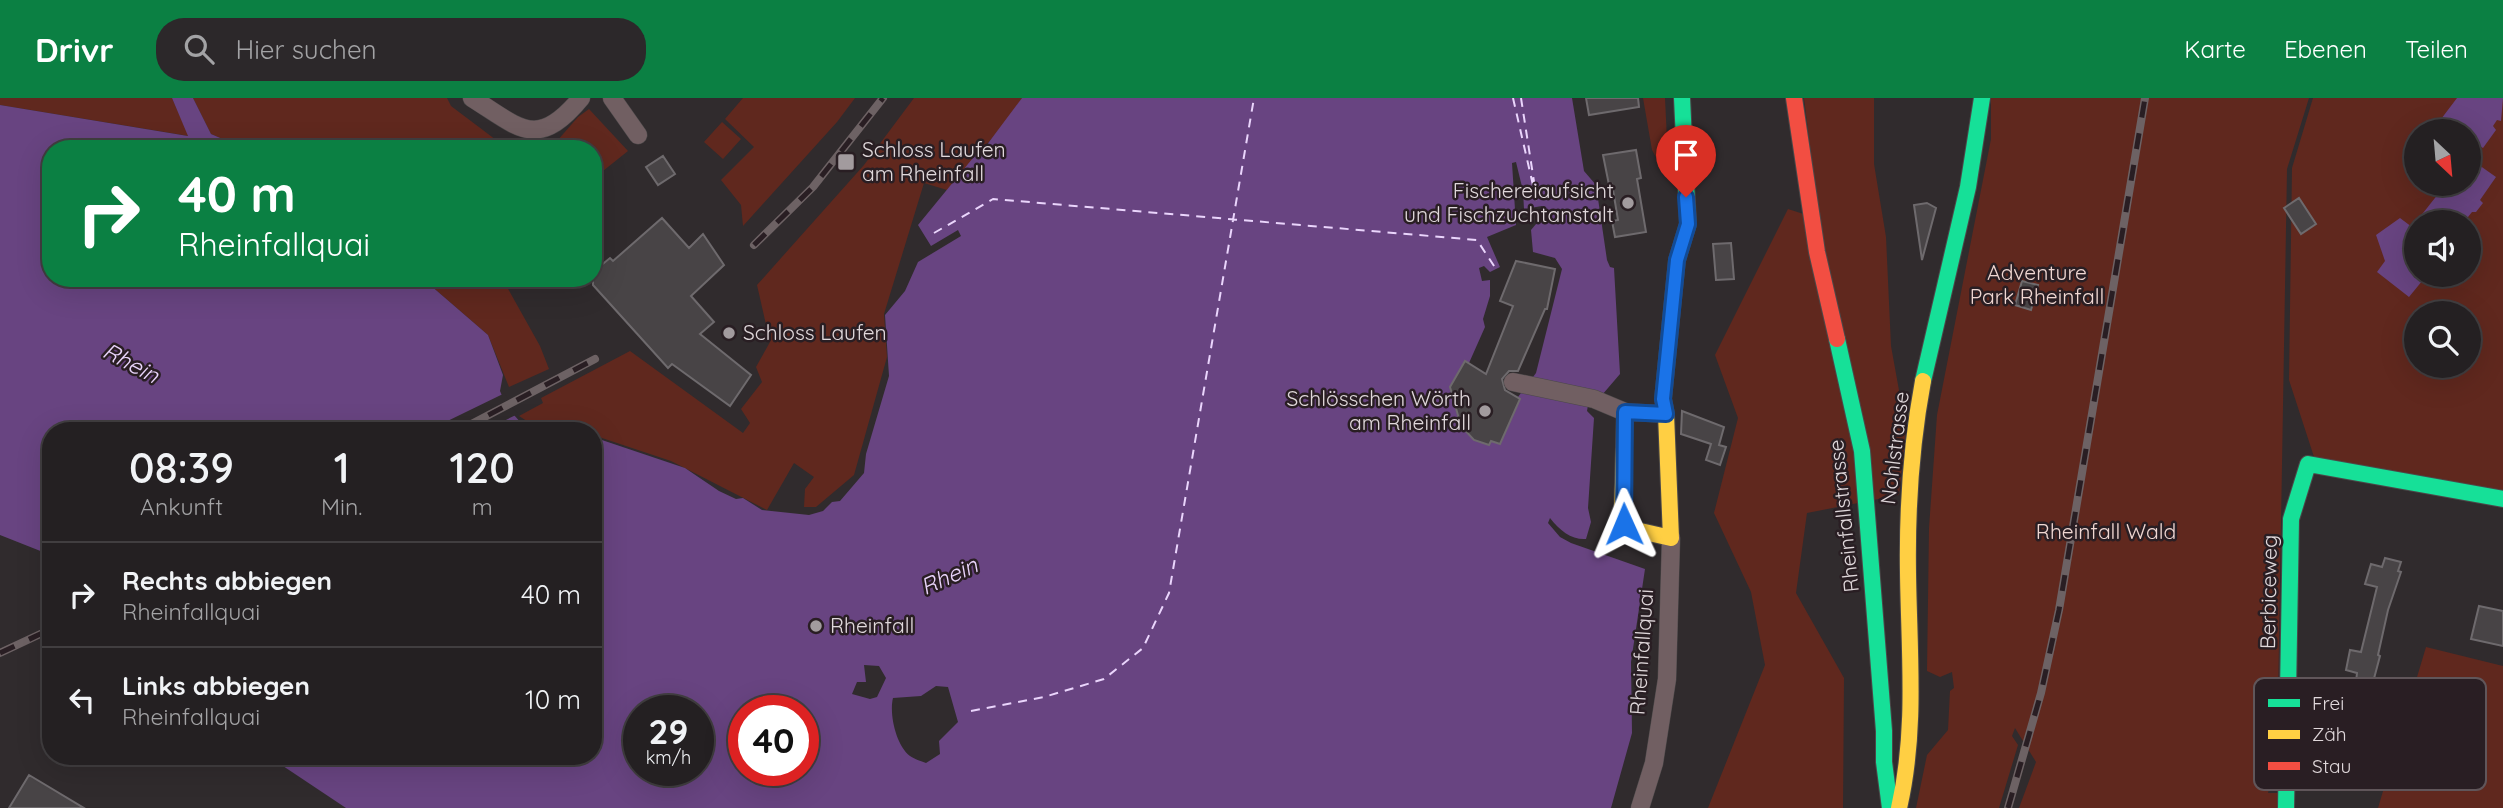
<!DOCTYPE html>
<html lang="de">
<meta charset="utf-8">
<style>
:root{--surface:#242022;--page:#2c282a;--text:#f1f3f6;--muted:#a3a3a5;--line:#413e40;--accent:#0b8043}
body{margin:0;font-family:Quicksand,sans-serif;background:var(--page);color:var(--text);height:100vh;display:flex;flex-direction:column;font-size:26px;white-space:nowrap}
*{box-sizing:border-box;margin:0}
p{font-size:23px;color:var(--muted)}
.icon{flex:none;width:38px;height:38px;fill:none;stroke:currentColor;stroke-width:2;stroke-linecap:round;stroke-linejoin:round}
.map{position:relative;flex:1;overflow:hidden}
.side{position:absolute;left:42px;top:324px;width:560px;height:343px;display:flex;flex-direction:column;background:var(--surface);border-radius:28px;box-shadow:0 7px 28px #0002,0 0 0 2px var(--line)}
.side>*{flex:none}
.guide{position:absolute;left:42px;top:42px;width:560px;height:147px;border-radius:28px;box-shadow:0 7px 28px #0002,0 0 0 2px var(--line);background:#0b8043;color:#fff;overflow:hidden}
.needle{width:46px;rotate:154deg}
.controls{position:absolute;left:2404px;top:21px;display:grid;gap:14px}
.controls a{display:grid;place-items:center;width:77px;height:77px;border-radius:50%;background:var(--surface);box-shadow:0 7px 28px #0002,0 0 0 2px var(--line);font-size:35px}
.speed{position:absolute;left:623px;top:597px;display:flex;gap:14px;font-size:35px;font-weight:700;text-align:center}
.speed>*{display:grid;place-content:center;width:91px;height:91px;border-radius:50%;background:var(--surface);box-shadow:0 7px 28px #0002,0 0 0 2px var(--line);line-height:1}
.speed small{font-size:18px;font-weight:400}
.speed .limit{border:10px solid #d22;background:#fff;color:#111}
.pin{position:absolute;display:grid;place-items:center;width:60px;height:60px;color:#fff;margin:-72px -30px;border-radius:50% 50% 50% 0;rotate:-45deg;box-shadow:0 0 7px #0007}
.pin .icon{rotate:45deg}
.me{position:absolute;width:77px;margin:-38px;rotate:359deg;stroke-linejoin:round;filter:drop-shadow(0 0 5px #0008)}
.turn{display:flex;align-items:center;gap:24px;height:147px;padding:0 21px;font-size:32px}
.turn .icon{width:91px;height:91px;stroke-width:2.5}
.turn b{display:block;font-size:49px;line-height:60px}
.eta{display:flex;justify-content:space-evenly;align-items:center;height:119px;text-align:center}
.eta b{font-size:42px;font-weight:600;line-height:49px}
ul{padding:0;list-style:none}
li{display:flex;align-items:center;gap:21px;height:105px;padding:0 21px;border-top:2px solid var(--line)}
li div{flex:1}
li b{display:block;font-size:26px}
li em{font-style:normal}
header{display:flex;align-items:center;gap:42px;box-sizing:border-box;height:98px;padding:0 35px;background:var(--accent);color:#fff}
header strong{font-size:33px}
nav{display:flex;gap:38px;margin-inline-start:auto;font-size:24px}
.search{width:490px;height:63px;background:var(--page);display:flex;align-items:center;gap:18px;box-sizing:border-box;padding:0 24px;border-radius:28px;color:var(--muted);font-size:26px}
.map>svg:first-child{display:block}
</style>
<header>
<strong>Drivr</strong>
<div class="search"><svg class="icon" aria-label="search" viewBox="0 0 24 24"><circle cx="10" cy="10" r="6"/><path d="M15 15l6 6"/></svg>Hier suchen</div>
<nav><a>Karte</a><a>Ebenen</a><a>Teilen</a></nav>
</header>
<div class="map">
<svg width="2503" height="710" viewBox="0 0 2503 710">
<rect width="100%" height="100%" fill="#302b2d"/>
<path fill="#60281e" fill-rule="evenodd" d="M0 0H172L189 38 0 7Z
M193 0H447L451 8 508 51H246L211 36Z
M743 0H855L837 24 743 128 741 107 721 82 754 49 725 21Z
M914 0H1022C1001 34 972 61 947 92L924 85 884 216 887 259 854 377 816 409H804L805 391 814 379 794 365 767 412 671 363 593 337V332H541L519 318 543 305 541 300 630 253 743 335 750 325 741 311 762 284 756 269 770 244 757 187 864 67Z
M1643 0H1665L1669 83 1652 52Z
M1804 0H1874V66L1886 139 1891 248 1906 331 1899 397 1807 415 1796 495 1844 580 1843 710H1708L1765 567 1751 494 1714 415 1738 320 1715 257 1788 111 1819 121Z
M1991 0H2309L2287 71 2277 663 2268 695H2281L2280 710H2019L2036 664 2015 630 2012 638 2018 647 1999 710H1916L1927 657 1948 632 1950 593 1954 590 1952 574 1940 579 1927 573 1929 430 1937 317 1991 41Z
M2313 0H2503V395L2315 362 2289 282 2292 70ZM2417 33H2469V86H2417ZM2417 124H2469V177H2417ZM2417 215H2469V268H2417Z
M589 11 628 53 593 81V51H550L578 19Z
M722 24 741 41 723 61 704 44Z
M422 180H502L540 248 549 271 509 289 488 237Z
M2426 549 2503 568V710H2378Z"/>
<path fill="#684481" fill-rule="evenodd" d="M172 0H193L211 36 246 51H51V180H422L488 237 503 277 500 293 507 309 522 326 532 332H51V459L48 456 0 437V7L188 38Z
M1022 0H1572L1584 73 1596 87 1607 162 1610 169 1614 170 1620 276 1602 297 1590 295 1587 313 1594 320 1588 410 1591 424 1586 441C1572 442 1560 433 1550 420L1548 425 1560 439 1571 445 1645 471 1631 564 1632 635 1611 710H346L268 658H593V339L685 370 719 393 736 401 743 400 762 412 809 417 823 413 832 404 840 403 864 375 866 356 889 278 885 217 905 193 918 164 961 138 958 132 931 148 918 127 977 55 986 48ZM1516 64 1523 93 1524 111 1542 108 1547 113 1531 132 1533 154 1555 160 1562 171 1536 275 1518 299 1520 301 1488 347C1458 336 1458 317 1450 289L1465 263 1469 265 1485 229 1483 221 1490 198V182L1482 183 1479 170 1484 168 1490 174 1500 169 1487 139 1516 127 1512 65ZM864 567 879 568 886 580 877 599 870 601 852 596 857 584H866ZM936 588 948 589 958 624 939 643 940 656 926 665C921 663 914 661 910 658 896 647 889 616 893 600L921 598ZM639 612H698V672H639ZM744 612H803V672H744Z
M2457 0H2503L2501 23 2497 22 2493 28 2496 32 2483 50 2469 42V33H2432Z
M2469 60 2496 79 2480 102 2483 105 2476 114H2472L2464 124H2417V177H2427L2409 199 2377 174 2385 163 2376 137 2400 120 2412 129 2446 86H2469Z"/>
<path fill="#302b2d" d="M505 295 510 307 518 316 485 332H429Z"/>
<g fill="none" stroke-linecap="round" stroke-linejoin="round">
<path stroke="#ead5fc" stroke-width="2" stroke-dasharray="9 7" stroke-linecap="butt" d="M1513 0 1538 109
M1521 0 1535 90
M934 135 993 101 1477 142 1496 171
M971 613 1044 599 1104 581 1143 550 1169 495 1254 0"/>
</g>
<path fill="#484446" stroke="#6e6a6d" stroke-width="2" d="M1586 0H1638L1639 9 1589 17Z
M1636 52 1641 80 1637 81 1646 134 1615 139 1612 123 1618 122 1612 86 1609 87 1603 57Z
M663 58 675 76 658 87 646 69Z
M2299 100 2316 126 2301 136 2284 110Z
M1927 105 1936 110 1922 162 1914 107Z
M662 120 689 150 703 136 724 167 691 198 714 224 700 236 751 277 730 308 672 266 668 270 593 187V174L610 160 613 163Z
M1731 145 1734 181 1716 182 1713 146Z
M1516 163 1555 171 1547 211H1545L1518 273H1509L1502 281 1505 292 1520 301 1500 346 1491 343 1489 347 1474 342 1461 328 1450 289 1465 263 1486 276 1513 208 1500 203Z
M2022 183 2038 187 2031 212 2015 207Z
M1682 313 1724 329 1719 347 1726 349 1720 367 1706 362 1711 346 1681 336Z
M2385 460 2401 464 2398 473 2401 474 2388 512 2378 557 2380 558 2372 588 2356 584 2357 575 2346 572 2350 552 2361 554 2377 489 2365 486 2371 466 2382 469Z
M2479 508 2503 513V548L2471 541Z
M29 677 84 710H9Z"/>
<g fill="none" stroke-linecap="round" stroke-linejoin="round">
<g stroke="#4b4849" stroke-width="19">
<path id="street" d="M472 0C520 30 537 53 581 0
M612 0 638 37
M1513 284 1594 301 1625 314
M1640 710 1654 665 1667 581 1671 440"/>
</g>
<g stroke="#4b4849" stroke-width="18">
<path id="fast" d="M1675 181 1677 162 1688 126 1682 0
M1837 241 1862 353 1884 633V664L1890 710
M1923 283 1968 89 1982 0
M2286 710 2291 421 2308 366 2503 401"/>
</g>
<g stroke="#4b4849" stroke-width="18">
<path id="slow" d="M1666 316 1625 314 1622 420 1627 430 1671 440 1666 316 1663 301 1675 181
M1899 710C1917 632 1909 554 1908 475 1907 410 1911 347 1923 283"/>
</g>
<g stroke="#4b4849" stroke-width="18">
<path id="jam" d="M1794 0 1817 154 1837 241"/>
</g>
<use href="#street" stroke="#715f62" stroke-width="18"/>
<use href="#fast" stroke="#16e098" stroke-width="16"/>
<use href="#slow" stroke="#ffcf43" stroke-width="16"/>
<use href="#jam" stroke="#f24e42" stroke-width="16"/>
<g stroke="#6d6264" stroke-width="8">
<path id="rail" d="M754 147 813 89 883 0
M460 332 595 261
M0 555 51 531
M2008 710 2041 595 2059 512 2145 0"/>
</g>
<use href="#rail" stroke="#291e23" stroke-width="5" stroke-dasharray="16" stroke-linecap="butt"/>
</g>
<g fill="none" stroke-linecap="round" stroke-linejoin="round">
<g stroke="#114b97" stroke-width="18">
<path id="route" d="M1624 426 1625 314 1666 316 1663 301 1677 162 1688 126 1686 99"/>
</g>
<use href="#route" stroke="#1a73e8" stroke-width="12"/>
</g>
<g fill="#a29b9e" stroke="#291e23" stroke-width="2.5">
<rect x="837" y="55" width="18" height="18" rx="3.5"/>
<circle cx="1628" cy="105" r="7"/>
<circle cx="729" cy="235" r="7"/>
<circle cx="1485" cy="313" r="7"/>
<circle cx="816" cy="528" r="7"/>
</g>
<g text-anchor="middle" stroke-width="5" stroke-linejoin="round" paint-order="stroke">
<g font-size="21" fill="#e0d8db" stroke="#291e23" text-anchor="start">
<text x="862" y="59">Schloss Laufen<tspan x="862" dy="24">am Rheinfall</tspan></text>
<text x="1614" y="100" text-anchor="end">Fischereiaufsicht<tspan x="1614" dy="24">und Fischzuchtanstalt</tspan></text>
<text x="743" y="242">Schloss Laufen</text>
<text x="1471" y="308" text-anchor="end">Schlösschen Wörth<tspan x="1471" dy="24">am Rheinfall</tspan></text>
<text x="830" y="535">Rheinfall</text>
</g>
<g font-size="21" fill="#f0d7d2" stroke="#291e23">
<text x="2037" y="182">Adventure<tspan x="2037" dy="24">Park Rheinfall</tspan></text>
<text x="2106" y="441">Rheinfall Wald</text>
</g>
<g font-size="21" fill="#e0d8db" stroke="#291e23">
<text transform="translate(1895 350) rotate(-83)" y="7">Nohlstrasse</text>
<text transform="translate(1844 418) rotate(-96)" y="7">Rheinfallstrasse</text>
<text transform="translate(2269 494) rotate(-89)" y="7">Berbiceweg</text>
<text transform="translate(1642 554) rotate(-86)" y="7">Rheinfallquai</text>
</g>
<g font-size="23" font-style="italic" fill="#ead5fc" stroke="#291e23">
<text transform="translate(131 265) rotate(28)" y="8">Rhein</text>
<text transform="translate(949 478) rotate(-24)" y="8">Rhein</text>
</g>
</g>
<rect x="2254" y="580" width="232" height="112" rx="10" fill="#291e23" stroke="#60565a" stroke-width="2"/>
<rect x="2268" y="601" width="32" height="8" fill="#16e098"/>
<rect x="2268" y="632" width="32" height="9" fill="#ffcf43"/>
<rect x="2268" y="664" width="32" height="8" fill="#f24e42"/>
<g font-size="19" fill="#e0d8db">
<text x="2312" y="612">Frei</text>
<text x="2312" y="643">Zäh</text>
<text x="2312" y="675">Stau</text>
</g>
</svg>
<div class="controls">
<a><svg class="needle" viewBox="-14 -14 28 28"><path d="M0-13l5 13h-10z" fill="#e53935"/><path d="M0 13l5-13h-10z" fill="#a3a3a5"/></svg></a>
<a><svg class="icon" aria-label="sound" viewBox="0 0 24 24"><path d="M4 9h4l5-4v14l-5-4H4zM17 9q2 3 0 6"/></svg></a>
<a><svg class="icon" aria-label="search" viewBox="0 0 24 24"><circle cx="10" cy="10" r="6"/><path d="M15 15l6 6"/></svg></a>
</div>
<div class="speed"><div>29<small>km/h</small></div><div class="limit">40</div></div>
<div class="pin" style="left:1686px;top:99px;background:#d93025"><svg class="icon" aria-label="arrive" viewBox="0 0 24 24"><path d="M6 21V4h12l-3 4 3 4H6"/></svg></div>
<svg class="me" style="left:1624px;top:426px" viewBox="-20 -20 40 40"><path d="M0-17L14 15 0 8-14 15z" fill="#1a73e8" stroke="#fff" stroke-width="4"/></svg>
<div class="guide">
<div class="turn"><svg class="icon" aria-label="right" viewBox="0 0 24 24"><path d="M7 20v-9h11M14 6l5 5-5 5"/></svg><div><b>40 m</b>Rheinfallquai</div></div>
</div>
<section class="side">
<div class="eta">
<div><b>08:39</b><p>Ankunft</p></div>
<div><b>1</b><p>Min.</p></div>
<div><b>120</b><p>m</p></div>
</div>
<ul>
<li><svg class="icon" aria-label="right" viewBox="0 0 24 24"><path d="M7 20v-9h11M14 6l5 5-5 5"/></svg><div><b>Rechts abbiegen</b><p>Rheinfallquai</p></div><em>40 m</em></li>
<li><svg class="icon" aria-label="left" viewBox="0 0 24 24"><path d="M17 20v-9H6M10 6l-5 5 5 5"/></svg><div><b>Links abbiegen</b><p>Rheinfallquai</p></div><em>10 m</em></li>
</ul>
</section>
</div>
